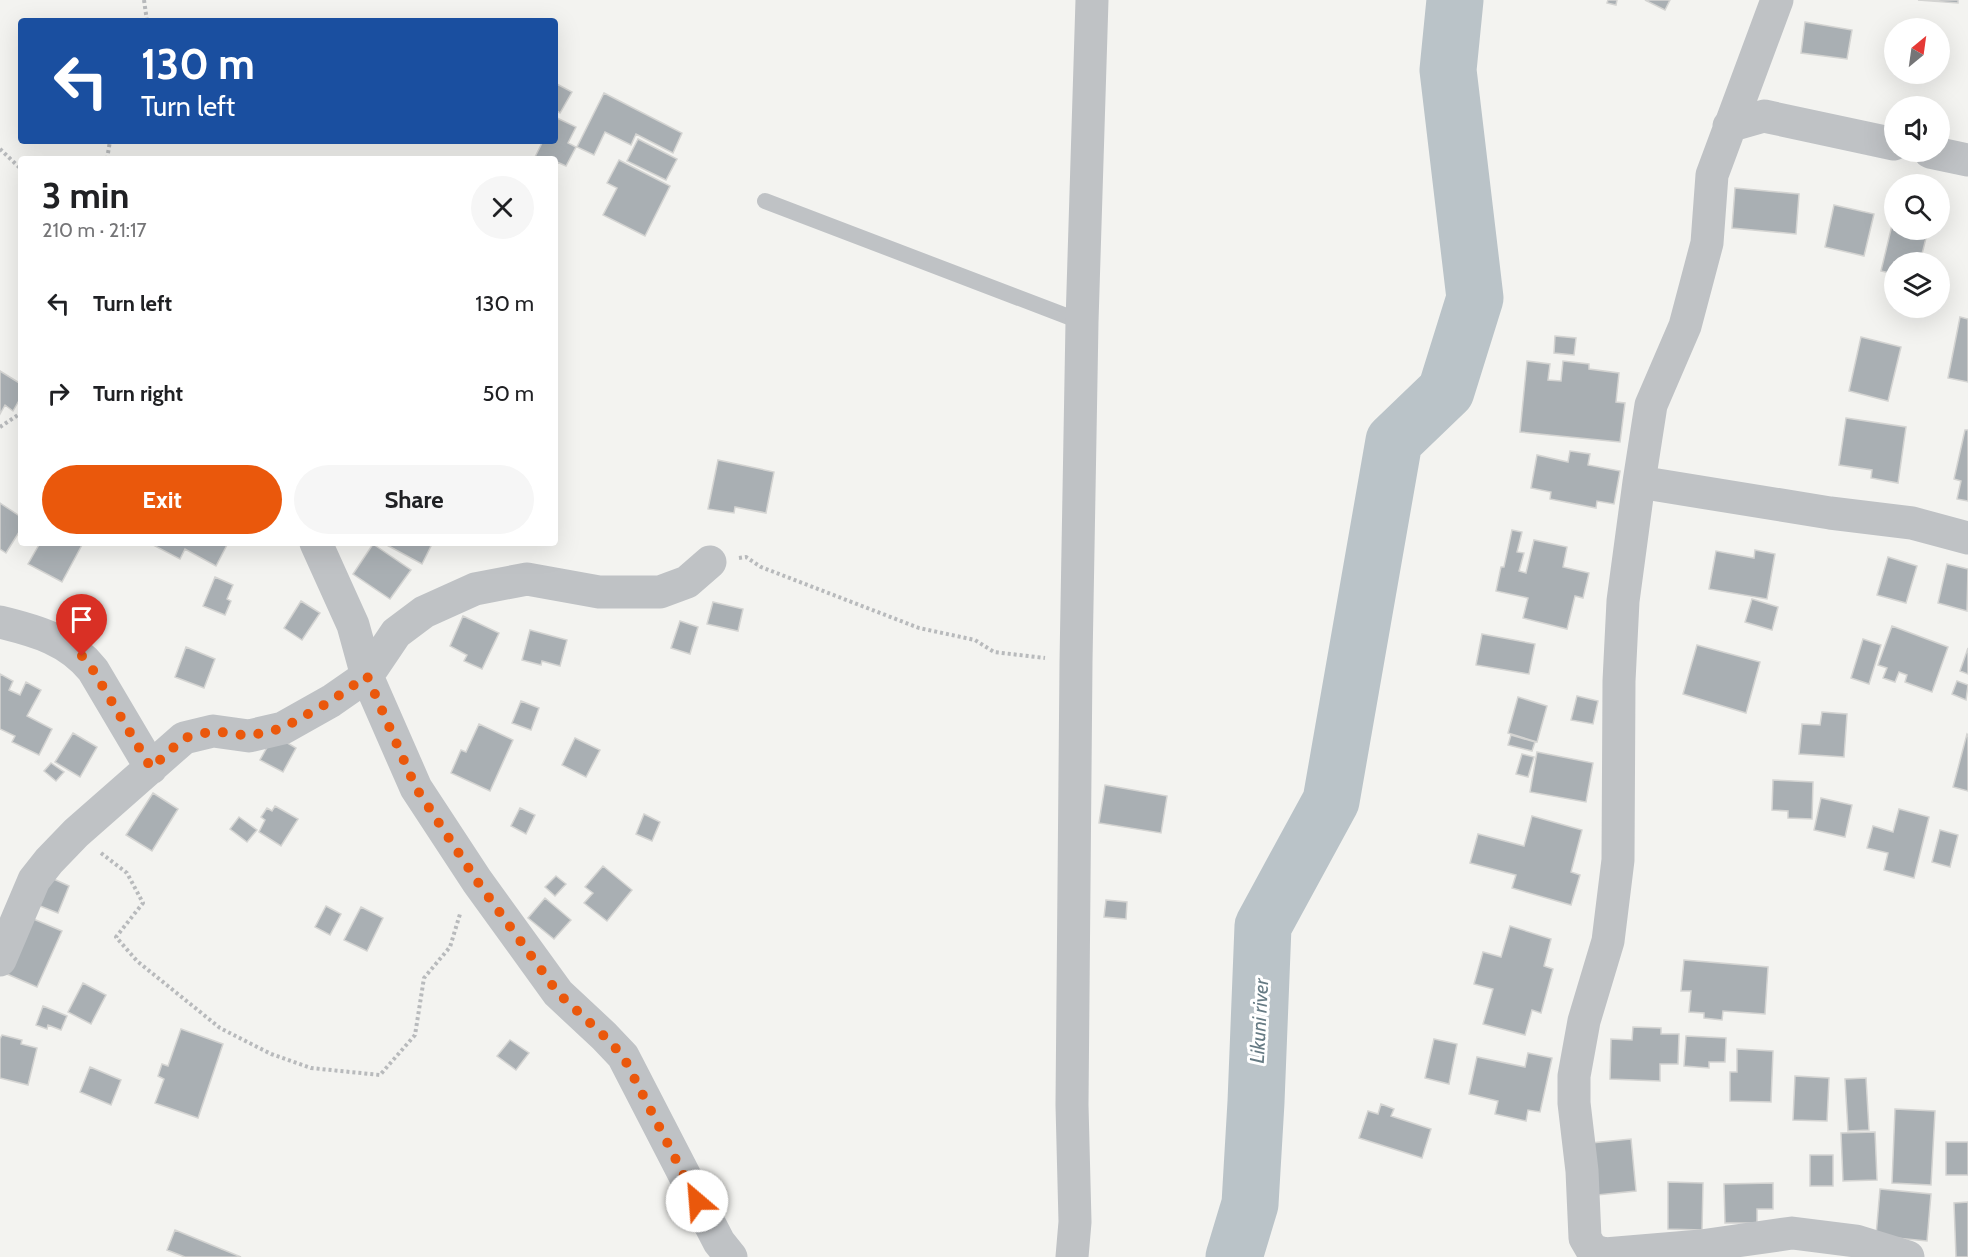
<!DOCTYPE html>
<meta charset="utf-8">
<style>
:root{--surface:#fff;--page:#f6f6f6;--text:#202124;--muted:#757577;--accent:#ea580c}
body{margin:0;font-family:Cabin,sans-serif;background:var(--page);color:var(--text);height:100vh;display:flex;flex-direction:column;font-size:22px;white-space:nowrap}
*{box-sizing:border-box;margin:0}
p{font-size:20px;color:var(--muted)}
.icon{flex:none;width:33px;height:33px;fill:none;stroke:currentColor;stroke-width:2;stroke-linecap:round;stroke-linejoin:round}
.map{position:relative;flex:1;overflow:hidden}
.details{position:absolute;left:18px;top:156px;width:540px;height:390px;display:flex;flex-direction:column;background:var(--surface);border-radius:6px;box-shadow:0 6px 24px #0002}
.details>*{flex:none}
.banner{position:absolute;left:18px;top:18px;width:540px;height:126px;border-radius:6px;box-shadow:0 6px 24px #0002;background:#1a4fa0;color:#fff;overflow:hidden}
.needle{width:39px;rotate:29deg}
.fabs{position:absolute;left:1884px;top:18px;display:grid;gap:12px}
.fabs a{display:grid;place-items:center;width:66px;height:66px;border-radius:50%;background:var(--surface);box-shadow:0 6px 24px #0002;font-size:30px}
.pin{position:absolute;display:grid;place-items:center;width:51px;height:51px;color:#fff;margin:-62px -26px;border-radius:50% 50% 50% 0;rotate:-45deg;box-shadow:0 0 6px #0007}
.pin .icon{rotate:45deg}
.me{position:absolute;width:66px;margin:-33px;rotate:333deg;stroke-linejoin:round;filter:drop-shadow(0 0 4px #0008)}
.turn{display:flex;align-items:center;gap:21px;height:126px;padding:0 24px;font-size:27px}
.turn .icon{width:78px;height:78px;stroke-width:2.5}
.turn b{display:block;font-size:42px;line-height:51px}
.round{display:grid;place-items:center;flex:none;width:63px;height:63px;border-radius:32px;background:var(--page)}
.summary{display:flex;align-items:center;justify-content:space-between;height:102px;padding:0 24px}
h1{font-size:36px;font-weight:700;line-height:45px}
.primary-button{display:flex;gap:12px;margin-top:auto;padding:12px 24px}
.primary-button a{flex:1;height:69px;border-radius:36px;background:var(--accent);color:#fff;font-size:24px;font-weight:700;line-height:69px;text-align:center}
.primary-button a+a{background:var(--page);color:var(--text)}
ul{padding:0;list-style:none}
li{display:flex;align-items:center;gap:18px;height:90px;padding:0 24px}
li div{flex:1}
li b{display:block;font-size:22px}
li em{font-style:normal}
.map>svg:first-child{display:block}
</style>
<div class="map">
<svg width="1968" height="1257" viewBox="0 0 1968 1257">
<rect width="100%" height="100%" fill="#f3f3f0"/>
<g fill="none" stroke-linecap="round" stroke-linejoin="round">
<path stroke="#bac3c8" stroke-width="57" d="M1234 1257 1250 1204 1256 1102 1263 926 1331 801 1394 441 1446 391 1475 298 1448 70 1455 0"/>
</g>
<path fill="#a9afb3" stroke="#d4d4d2" stroke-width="1.5" d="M1608 0H1617L1616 5 1607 3Z
M1645 0H1670L1665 10Z
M1918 0H1958V3Z
M1805 22 1852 30 1847 59 1801 53Z
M555 83 572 92 560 113 555 110Z
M604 93 682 133 673 153 636 134 631 145 605 132 594 155 577 147Z
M555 117 576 127 568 143 576 147 566 166 557 162 555 167V159H534L543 141H555Z
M638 139 677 159 666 180 627 161Z
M619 160 670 186 645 236 603 215 617 188 607 183Z
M1735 188 1799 194 1796 234 1732 228Z
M1834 205 1874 214 1864 256 1825 247Z
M1893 221H1894V230H1928L1920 262H1894V274L1881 271Z
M1960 317 1968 319V382L1948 378Z
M1555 336 1576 338 1574 355 1554 353Z
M1861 337 1901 347 1888 401 1849 391Z
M1527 361 1550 364 1548 380 1561 381 1563 361 1589 364V369L1619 373 1616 402 1625 403 1620 442 1520 432Z
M0 371 21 384V397L13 411 5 405 0 414Z
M1846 418 1906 427 1898 483 1871 478 1872 470 1839 465Z
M1965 430H1968V501L1957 499 1961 481 1954 479Z
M1570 451 1590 454 1588 465 1620 471 1614 504 1597 501 1596 508 1550 499 1551 492 1531 488 1537 455 1568 462Z
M718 460 774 472 766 513 735 507 734 513 708 509Z
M0 503 21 517V529L6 553 0 549Z
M1512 530 1522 532 1517 552 1524 553 1519 571 1526 573 1534 540 1567 547 1563 567 1589 573 1583 598 1575 596 1567 629 1523 618 1528 598 1496 591 1501 567H1504Z
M40 543H83L62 582 28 564Z
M154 543H228L216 566 185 549 180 559 153 545Z
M383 543H425L431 546 422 564Z
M373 544 411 570 390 599 353 574Z
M1755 550 1775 554 1767 599 1709 589 1716 551 1754 558Z
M1888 557 1917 566 1906 603 1877 595Z
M1947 564 1968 569 1967 611 1938 603Z
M215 577 233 585 227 599 231 601 225 615 203 606Z
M1752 599 1778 607 1772 630 1745 622Z
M301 601 320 613 302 640 284 628Z
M713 602 743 609 738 631 707 624Z
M463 616 499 633 482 669 464 661 467 655 450 646Z
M680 621 698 627 690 654 671 648Z
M1892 626 1948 647 1932 692 1905 682 1907 675 1899 672 1895 682 1883 678 1887 668 1878 665Z
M530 630 567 640 560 666 542 661 541 665 522 660Z
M1482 634 1535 644 1529 674 1476 665Z
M1863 639 1881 645 1869 684 1851 678Z
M1697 645 1760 662 1746 713 1683 694Z
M186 647 215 659 204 688 175 677Z
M1968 648V674L1960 671Z
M0 674 13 681 9 690 20 695 26 682 41 690 27 716 52 729 39 755 12 742 15 736 0 729Z
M1957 681 1968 685 1966 700 1952 694Z
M1577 696 1598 701 1593 724 1571 720Z
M1518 697 1547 706 1537 742 1508 733Z
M521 701 539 708 531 730 512 723Z
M1822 712 1847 714 1844 757 1799 754 1802 724 1820 725Z
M479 724 513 740 490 791 451 773 461 750 466 752Z
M73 733 97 747 80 777 55 762Z
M1967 734 1968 735V791L1953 787Z
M274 735 296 748 283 772 260 760Z
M1511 735 1535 742 1532 751 1508 745Z
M575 738 600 750 586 777 562 765Z
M1537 752 1593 763 1586 802 1530 792Z
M1522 754 1534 757 1528 777 1516 774Z
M51 763 64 772 56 781 44 771Z
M1773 780 1813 782 1812 819 1788 818V811L1772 810Z
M1105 785 1167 796 1161 833 1099 823Z
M153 793 178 809 152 851 126 835Z
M1821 798 1852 805 1845 837 1814 830Z
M275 806 298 819 281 846 259 832 265 820 261 817 267 808 272 811Z
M520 808 535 815 526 834 511 826Z
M1899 809 1929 817 1914 878 1884 870 1888 853 1867 848 1873 826 1893 832Z
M644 814 660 822 652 841 636 834Z
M1532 816 1582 830 1571 872 1580 875 1571 905 1512 888 1516 875 1470 863 1478 834 1524 846Z
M239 817 257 830 247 842 230 829Z
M1940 830 1958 835 1950 867 1932 862Z
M603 866 632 890 607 921 584 903 593 893 585 887Z
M47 876 69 886 58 913 35 904Z
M556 876 566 884 555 896 545 887Z
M545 898 571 920 554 939 528 918Z
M1106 900 1127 902 1126 919 1104 917Z
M326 906 341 914 330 935 315 927Z
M361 907 383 918 367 951 344 940Z
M31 918 62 931 37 987 7 974Z
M1510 926 1551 939 1544 966 1553 969 1541 1013 1532 1010 1525 1035 1483 1024 1493 989 1474 984 1483 952 1501 957Z
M1684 960 1768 967 1765 1014 1723 1011 1722 1020 1704 1018V1013L1689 1012 1691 991H1681Z
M83 983 106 995 91 1024 68 1012Z
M43 1006 67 1016 61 1030 48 1025 47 1029 36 1025Z
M1633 1027 1661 1028V1034H1679L1678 1064H1660V1081L1610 1079 1611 1039 1632 1040Z
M181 1029 223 1044 198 1118 155 1103 164 1079 158 1076 162 1064 168 1066Z
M2 1035 22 1040 21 1044 37 1048 28 1085 0 1078V1039Z
M1686 1036 1726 1038 1725 1062H1709V1068L1684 1066Z
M1434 1039 1457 1044 1449 1084 1425 1078Z
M510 1040 529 1053 516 1070 497 1056Z
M1737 1049 1773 1051 1771 1102 1730 1101V1072H1737Z
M1528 1053 1552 1058 1540 1112 1528 1110 1526 1121 1495 1114 1498 1101 1469 1094 1477 1057 1525 1067Z
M90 1067 121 1080 111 1105 80 1092Z
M1795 1076 1829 1078 1827 1121 1793 1120Z
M1866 1078 1869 1130 1848 1131 1845 1079Z
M1381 1104 1394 1109 1391 1116 1431 1129 1422 1158 1359 1138 1368 1111 1378 1114Z
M1895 1109 1935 1111 1931 1185 1892 1183Z
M1875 1132 1877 1180 1843 1181 1841 1133Z
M1631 1139 1636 1191 1597 1195 1591 1143Z
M1946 1142H1968V1175H1946Z
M1810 1155H1833V1186H1810Z
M1668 1182 1703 1183 1702 1230 1668 1229Z
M1773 1183V1209H1757V1223H1725L1724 1184Z
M1880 1189 1931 1194 1927 1241 1876 1236Z
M1968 1202V1257H1956L1954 1203Z
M175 1230 241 1257H185L167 1250Z"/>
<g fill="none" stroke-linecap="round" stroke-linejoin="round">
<path stroke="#b8babc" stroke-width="4" stroke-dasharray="3 3" stroke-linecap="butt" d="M144 0 147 21
M0 149 21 169
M107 159 110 141
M0 427 21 413
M739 558 746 557 761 567 919 628 975 640 994 652 1045 658
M101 853 127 873 143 903 116 937 137 961 220 1028 271 1054 311 1068 380 1075 415 1035 424 978 450 947 460 914"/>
<path stroke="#bfc2c5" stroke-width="16" d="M765 201 1082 322"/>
<path stroke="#bfc2c5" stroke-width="33" d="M1777 0 1712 175 1707 243 1685 326 1651 405 1639 482 1623 601 1619 681 1618 860 1608 941 1584 1021 1574 1076V1103L1582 1171 1585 1238 1592 1250 1605 1254 1701 1246 1792 1233 1856 1241 1908 1257
M1729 126 1764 116 1894 144
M1930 152 1968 160
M1639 482 1830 513 1912 523 1968 538
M316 543 353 625 367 676 416 788 477 881 558 993 604 1036 623 1056 719 1242 731 1257
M0 622C37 631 69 640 93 670L151 768
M0 960 34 880 49 861 76 833 184 738 213 731 249 736 283 728 331 701 367 676 396 633 424 612 475 589 527 579 599 592H660L687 582 710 562
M1072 1257 1075 1222 1072 1105 1076 662 1082 322 1092 0"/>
</g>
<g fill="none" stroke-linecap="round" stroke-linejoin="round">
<path stroke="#ea580c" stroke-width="10" stroke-dasharray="0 18" d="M82 656 93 670 151 768 184 738 213 731 249 736 283 728 331 701 367 676 416 788 477 881 558 993 604 1036 623 1056 697 1201"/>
</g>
<g text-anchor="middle" stroke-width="6" stroke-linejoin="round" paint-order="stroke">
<g font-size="20" font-style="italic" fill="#657a83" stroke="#fff">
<text transform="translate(1259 1021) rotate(-87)" y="7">Likuni river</text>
</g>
</g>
</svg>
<div class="fabs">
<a><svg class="needle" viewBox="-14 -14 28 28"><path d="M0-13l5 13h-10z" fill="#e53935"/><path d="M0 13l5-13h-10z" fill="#757577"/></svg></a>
<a><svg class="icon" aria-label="sound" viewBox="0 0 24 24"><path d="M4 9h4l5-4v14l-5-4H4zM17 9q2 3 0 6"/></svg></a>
<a><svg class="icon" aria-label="search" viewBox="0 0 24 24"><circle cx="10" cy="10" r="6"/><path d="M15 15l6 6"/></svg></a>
<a><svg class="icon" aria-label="layers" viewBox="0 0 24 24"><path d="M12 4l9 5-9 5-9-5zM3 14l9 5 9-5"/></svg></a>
</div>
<div class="pin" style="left:82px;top:656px;background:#d93025"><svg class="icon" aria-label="arrive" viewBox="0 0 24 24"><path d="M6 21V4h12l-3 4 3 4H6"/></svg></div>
<svg class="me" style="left:697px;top:1201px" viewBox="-20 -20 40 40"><circle r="19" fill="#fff"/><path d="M0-13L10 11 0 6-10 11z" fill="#ea580c"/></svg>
<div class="banner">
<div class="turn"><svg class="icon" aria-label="left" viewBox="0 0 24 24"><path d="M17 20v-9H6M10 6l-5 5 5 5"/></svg><div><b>130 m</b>Turn left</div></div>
</div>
<section class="details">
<div class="summary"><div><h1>3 min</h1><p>210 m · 21:17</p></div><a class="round"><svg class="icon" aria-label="close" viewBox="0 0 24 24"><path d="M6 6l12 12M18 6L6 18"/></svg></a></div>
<ul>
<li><svg class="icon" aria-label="left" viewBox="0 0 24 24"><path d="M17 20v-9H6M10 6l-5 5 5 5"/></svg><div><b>Turn left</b></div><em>130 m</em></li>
<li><svg class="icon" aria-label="right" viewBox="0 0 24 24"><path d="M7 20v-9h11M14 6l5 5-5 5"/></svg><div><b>Turn right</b></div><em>50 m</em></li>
</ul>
<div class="primary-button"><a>Exit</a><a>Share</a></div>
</section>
</div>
